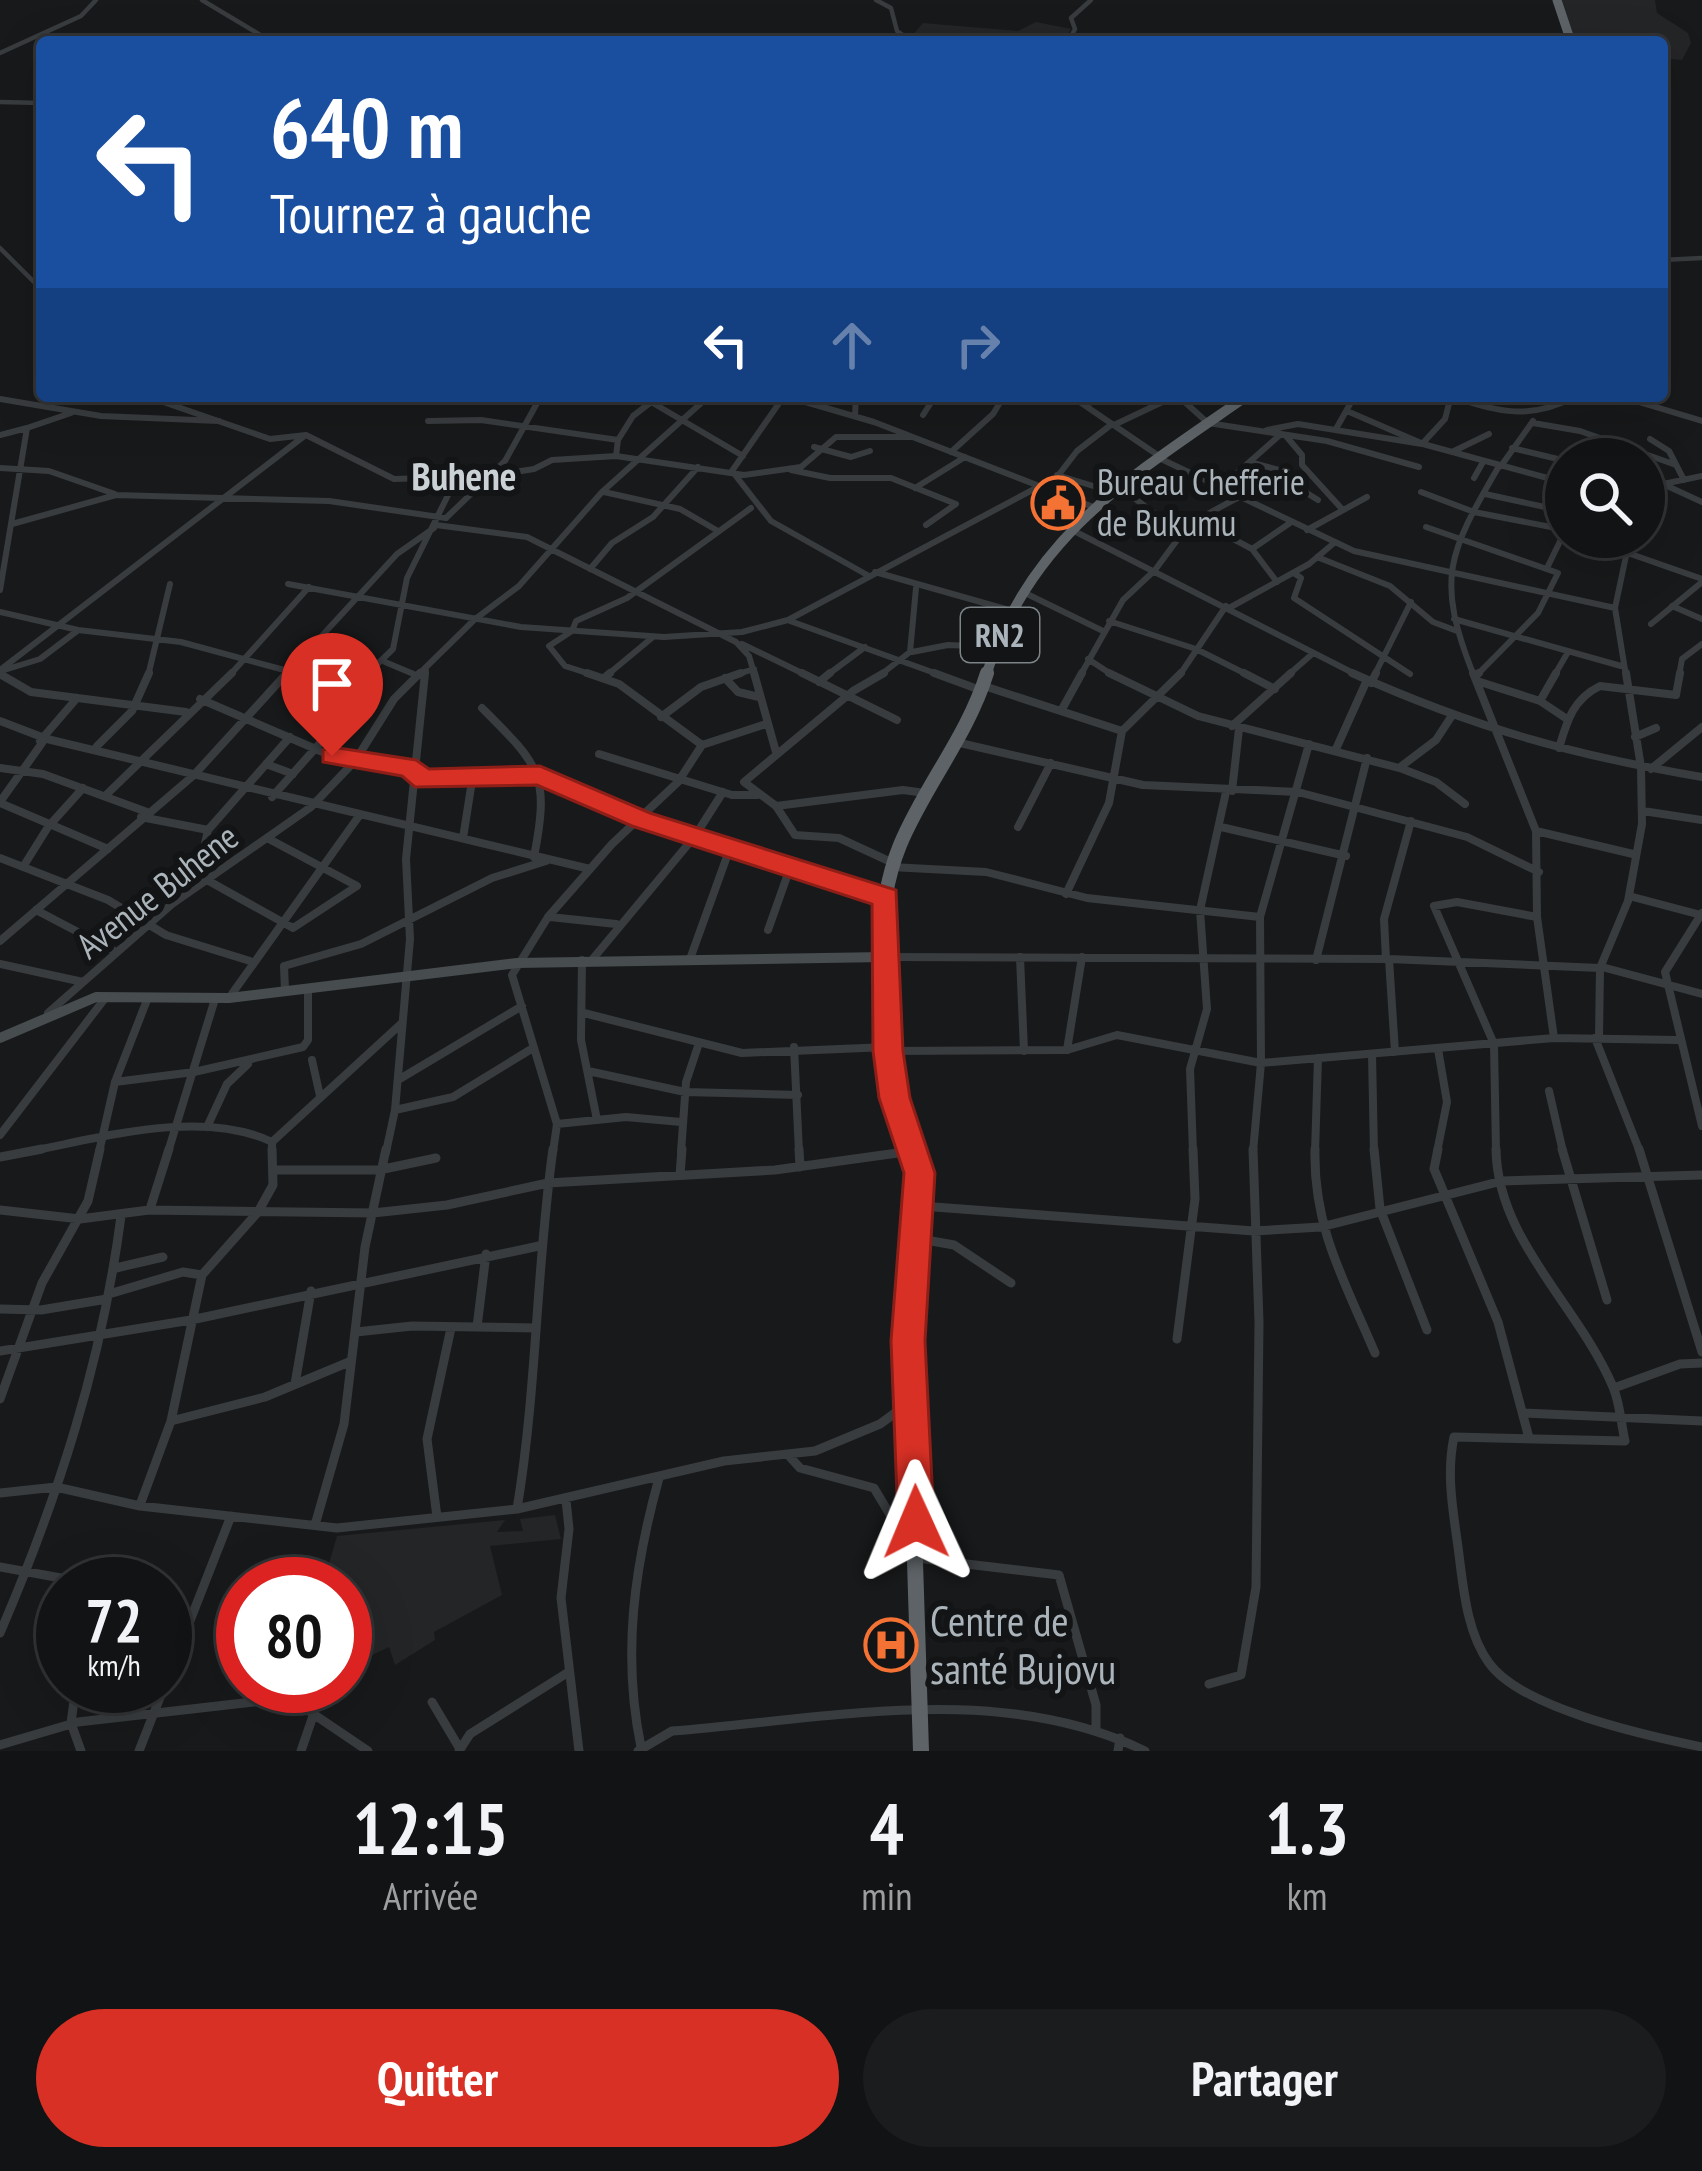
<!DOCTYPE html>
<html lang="fr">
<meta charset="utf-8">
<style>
:root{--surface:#121314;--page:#1b1c1d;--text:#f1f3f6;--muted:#9c9ea0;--line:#313234;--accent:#d93025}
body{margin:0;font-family:"PT Sans Narrow",sans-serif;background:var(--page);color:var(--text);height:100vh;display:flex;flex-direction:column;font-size:45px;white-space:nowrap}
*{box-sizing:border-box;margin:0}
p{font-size:39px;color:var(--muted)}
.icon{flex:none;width:66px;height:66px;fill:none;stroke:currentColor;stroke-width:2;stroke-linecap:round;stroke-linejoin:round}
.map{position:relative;height:1751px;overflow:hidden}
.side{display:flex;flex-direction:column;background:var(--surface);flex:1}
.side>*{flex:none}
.hud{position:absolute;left:36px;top:36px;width:1632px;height:366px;border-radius:12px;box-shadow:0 12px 48px #0002,0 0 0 3px var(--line);background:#1a4fa0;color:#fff;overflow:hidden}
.controls{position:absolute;left:1545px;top:438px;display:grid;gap:24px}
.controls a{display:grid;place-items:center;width:120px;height:120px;border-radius:50%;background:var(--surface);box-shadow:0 12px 48px #0002,0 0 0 3px var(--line);font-size:60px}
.speed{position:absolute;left:36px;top:1557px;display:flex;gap:24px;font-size:60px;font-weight:700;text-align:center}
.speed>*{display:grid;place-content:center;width:156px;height:156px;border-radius:50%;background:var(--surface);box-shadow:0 12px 48px #0002,0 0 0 3px var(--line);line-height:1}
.speed small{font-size:30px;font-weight:400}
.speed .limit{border:18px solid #d22;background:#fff;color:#111}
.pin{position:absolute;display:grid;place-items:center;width:102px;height:102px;color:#fff;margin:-123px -51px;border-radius:50% 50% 50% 0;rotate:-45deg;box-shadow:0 0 12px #0007}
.pin .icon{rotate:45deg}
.me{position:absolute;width:132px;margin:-66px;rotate:359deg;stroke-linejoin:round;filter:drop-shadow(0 0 9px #0008)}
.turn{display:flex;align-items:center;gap:42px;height:252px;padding:0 36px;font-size:54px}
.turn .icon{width:156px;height:156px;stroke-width:2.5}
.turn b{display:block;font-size:84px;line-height:102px}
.lanes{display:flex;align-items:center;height:114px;padding:0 36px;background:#0003;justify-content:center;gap:60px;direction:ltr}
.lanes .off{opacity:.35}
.eta{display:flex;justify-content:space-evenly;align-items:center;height:204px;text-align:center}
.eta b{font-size:72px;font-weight:600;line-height:84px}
.button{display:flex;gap:24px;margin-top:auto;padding:24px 36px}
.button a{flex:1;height:138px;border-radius:72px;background:var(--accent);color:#fff;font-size:48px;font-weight:600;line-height:138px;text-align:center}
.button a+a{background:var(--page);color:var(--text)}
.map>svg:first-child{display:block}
</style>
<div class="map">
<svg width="1702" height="1751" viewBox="0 0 1702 1751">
<rect width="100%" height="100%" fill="#18191a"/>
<path fill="#242527" d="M1562 0H1655L1657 13 1688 33 1691 43 1682 60 1662 58V42H1575Z
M1036 22 1071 29 1063 42H916L911 37 923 23 1018 31Z
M555 1515 561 1539 490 1546 502 1595 434 1632 435 1640 395 1665 389 1647 345 1668V1584H323L337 1536 505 1520 497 1532 523 1531 520 1519Z"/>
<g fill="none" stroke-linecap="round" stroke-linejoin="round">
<path stroke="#393c3f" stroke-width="4.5" d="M202 0 272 42
M876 0 891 8 897 31 913 42
M1068 42 1075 29 1071 18 1091 0
M0 53 81 16 96 0
M0 102 42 103
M0 248 42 290
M1662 260 1702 258"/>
<path stroke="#393c3f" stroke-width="6" d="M146 396 270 439 306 435 394 479 490 476 534 469 552 460 616 456 744 475 801 467 836 437H912
M641 396 743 456
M784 396 732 471 771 521 869 576
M785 396 874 422 1096 508
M1071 396 1159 456
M1178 396 1208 423 1327 441 1419 467
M1452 396C1497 413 1533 420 1576 396
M1619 396 1702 421
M0 399 101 416 219 421
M1085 404 1113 396
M1347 411 1421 443
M923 415 932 401 963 396
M855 416 856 396
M428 421 481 420 618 440 616 456
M1533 423 1580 431 1676 465
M1116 424 1175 396
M1336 429 1350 404
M1267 430 1298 424 1422 444 1445 419 1451 396
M0 435 27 428
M1286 436 1302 455V465L1342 509
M1650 439 1669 451 1684 480
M618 440 633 416 659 396
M1423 444 1566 483
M814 447 851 457 870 451
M1512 448 1566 461
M1454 451 1489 434
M951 452 993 414 1004 396
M1159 458 1354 551 1615 608
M1253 463 1302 476
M1501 466 1533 421
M0 468 49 471 115 494
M791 470 830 478H891L956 504 926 525
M1057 475 1113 492
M1474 478 1483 462
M1294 485 1318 500
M1665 485 1702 502
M1120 487 1155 514 1188 525
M915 488 965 457
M1220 488 1281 434
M1644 488 1702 476
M1047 490 1077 451 1112 424
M604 492 680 509 718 531
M1421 492 1474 512 1566 530
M1485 494 1554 509
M1243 498 1290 487 1303 476
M1551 516 1560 499
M1196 519 1252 549
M12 524 116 495 329 501 446 518 505 461 541 396
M436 525 527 537 736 642 749 656 755 676
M1426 527 1558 573 1538 613 1476 676
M1307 530 1367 497
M1074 531 1359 676
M1582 537 1702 579
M1317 557 1390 586 1433 622 1457 631
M1548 566 1565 531
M590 569 612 543 653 517 698 467
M875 572 1009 610
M1294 573 1301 578 1294 598 1410 674
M1277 582 1252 549 1290 523
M288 584 521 627 664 637 742 632 788 620 1038 487
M0 590 27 428 71 413
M1023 592 1103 631
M1672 606 1702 619
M1229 608 1309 564 1334 543
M0 612 78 630 181 642 288 671
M1454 619 1621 666
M790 621 943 676
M1109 621 1196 649 1250 676
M1651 624 1702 582
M742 644 808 676
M912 652 948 645 996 647
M1088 659 1114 676
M385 662 416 675
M0 670 303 437
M1 671 40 659 77 631
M0 674 4 676
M148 676 170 584
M229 676 309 587
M285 676 397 554 434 528
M365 676 393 649 407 578 456 479
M417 676 474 620 519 586 602 492 709 396
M425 676 426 668
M596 676 565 666 549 646 572 631 576 621 627 598 751 508
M606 676 653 637
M732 676 754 669
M826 676 865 647
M879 676 910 652 916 588
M1080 676 1123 600 1155 570 1189 524 1239 497
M1179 676 1226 606
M1287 676 1311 655
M1374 676 1411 602
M1474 676C1435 578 1448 554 1499 466
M1554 676 1568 652
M1626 676 1615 608 1630 537
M1679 676 1682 659 1702 644"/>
<path stroke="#393c3f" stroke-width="8" d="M587 673 619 684 702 745
M754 673 776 752
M802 673 897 720
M884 673 853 691 744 782 776 806 795 835 839 838 891 862
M934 673 983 691
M1109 673 1198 716 1399 768 1436 740 1451 717
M1244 673 1275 689
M1352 673C1472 727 1572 755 1702 777
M1473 673 1536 831 1537 917 1554 1038
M0 674 31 692 186 712
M1475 677 1479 673
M604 678 610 673
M725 678 738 692 759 697
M1477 681 1540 701 1567 719
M819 682 830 673
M1371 683 1376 673
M984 686 1122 731
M200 699 332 756 416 769
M1540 701 1556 673
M482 708C540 766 550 774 534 857
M1061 711 1082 673
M661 717 701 687 741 673
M0 721 47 739 590 869
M1232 726 1291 673
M1635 737 1656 728
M40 741 77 698
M960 743 1143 785 1298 792 1467 837 1539 872
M97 746 132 711 149 673
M1559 748C1567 721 1573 699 1600 686L1676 695 1680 673
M1336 749 1367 680
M599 754 732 795H757
M266 764 293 774
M0 768 43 774 147 812
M1400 768 1436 782 1465 804
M1651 769 1702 727
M415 777 540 775 641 820 884 897
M1232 791 1239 729
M105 796 232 673
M272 797 321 742 341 699 368 673
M0 802 42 743
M0 803 108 849
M776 806 903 790 925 793
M1643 811 1702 820
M141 817 208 830
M1018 827 1051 763
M1221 827 1346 856
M1536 831 1633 854
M463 838 472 781
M269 839 357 886 293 928 198 875 208 830 290 737
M0 858 108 900 166 935 250 961
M23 867 48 827 83 788
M891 867 986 872 1087 898 1260 917
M1066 894 1109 803 1122 731 1181 673
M1629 896 1701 915
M36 910 116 952
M1702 913 1665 972 1702 1126
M550 917 616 924
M768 930 790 868
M0 941 194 775 287 673
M884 957 1389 959 1600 968
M1020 957 1024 1051
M690 959 730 848
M1386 959 1384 919 1411 821
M1389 959 1395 1052
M582 960 581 1040 597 1120
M1316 960 1367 758
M591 961 695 836 723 792
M0 964 83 982
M1602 967 1702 994
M285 990 284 966 361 944 492 878 546 861
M229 998 359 816
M48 1013 172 904 311 807 355 761 394 699 420 673
M584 1013 742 1053 888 1047
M1599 1037 1600 968 1628 901 1642 824 1641 767 1626 673
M1595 1038 1640 1152
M794 1047 799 1152
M1067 1050 1082 957
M889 1051 1067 1050 1117 1035 1261 1063 1554 1038 1678 1040
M1372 1054 1374 1152
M312 1060 320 1096
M588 1071 685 1092 798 1095
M398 1080 522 1006
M115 1082 194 1072 303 1047 308 1040V988
M1549 1091 1563 1152
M395 1110 453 1097 533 1048
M557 1124 626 1117 681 1122
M207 1127 227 1084 248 1064
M0 1135 106 997
M272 1142 402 1023
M26 1152C101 1138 201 1108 272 1142V1152
M99 1152 115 1082 147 1000
M168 1152 215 999
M386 1152 395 1110 410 939 406 859 425 673
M553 1152 557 1124 512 975 548 917 612 844 678 782 702 745 766 724
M681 1152 686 1082 698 1046
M905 1152 912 1151
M1193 1152 1190 1069 1207 1009 1200 910 1226 792
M1253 1152 1261 1063 1260 917 1309 744
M1315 1152 1318 1058
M1437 1152 1447 1102 1438 1049
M1496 1152 1494 1044 1434 906 1457 902 1537 917"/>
<path stroke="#393c3f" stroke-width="9" d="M799 1149 800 1167
M1315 1149C1313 1228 1345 1282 1375 1353
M1374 1149 1380 1209 1427 1330
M1438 1149 1434 1169 1498 1322 1529 1438
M1496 1149C1497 1240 1579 1306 1613 1387 1620 1403 1621 1424 1625 1441L1454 1437C1446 1474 1453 1510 1458 1547 1463 1584 1466 1632 1489 1663 1522 1709 1648 1736 1702 1747
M1562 1149 1607 1300
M1639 1149 1702 1352
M0 1157 42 1149
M277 1170H379L436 1158
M680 1175 682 1149
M921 1206 1254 1231 1321 1227 1502 1181 1702 1175
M150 1209 169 1149
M0 1210 80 1219 149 1210 373 1213 447 1205 548 1183 775 1170 912 1151
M920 1239 954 1245 1011 1283
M116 1268 163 1257
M109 1294 183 1272 202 1275
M0 1309 41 1310 107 1299
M477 1327 486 1254
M356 1332 412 1326 535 1328
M1177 1339 1195 1199 1193 1149
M0 1351 191 1320 539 1246
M295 1384 311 1291
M1614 1388 1680 1364 1702 1363
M0 1399 42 1283 88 1201 100 1149
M1523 1413 1702 1421
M171 1421 265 1397 349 1362
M790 1457 800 1468 874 1488 916 1558 1059 1575 1096 1705V1727
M0 1493 56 1487 140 1506 337 1528 517 1509 724 1461 815 1451 880 1424 906 1405
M566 1500 569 1529 561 1598 579 1751
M140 1505 171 1421 202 1275 258 1212 273 1185 272 1149
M517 1509C537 1389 536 1269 553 1149
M437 1517 427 1439 451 1328
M315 1525 344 1424 365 1247 386 1149
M0 1567 94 1584
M0 1633C58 1498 102 1362 121 1216
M1209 1684 1241 1675 1256 1587 1259 1322 1253 1149
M76 1686 71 1723 81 1751
M432 1702 460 1749
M0 1745 78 1722 279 1699 300 1705 368 1751
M641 1747C622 1655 634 1568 659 1478
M139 1751 231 1516
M301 1751 313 1716
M459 1751 470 1734 567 1673
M638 1751 672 1731C827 1719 1000 1680 1145 1751
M1118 1751 1120 1738"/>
<path stroke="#474c4f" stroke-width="10" d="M0 1038 96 997 229 998 517 963 884 957"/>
<path stroke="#5d6367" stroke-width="9" d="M1557 0 1571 42"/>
<path stroke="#5d6367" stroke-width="10" d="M986 676C1028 537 1133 475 1247 396"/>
<path stroke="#5d6367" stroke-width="14" d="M913 1152C884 1065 864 933 900 845 925 785 967 737 987 673"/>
<path stroke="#5d6367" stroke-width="16" d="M912 1149 920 1188 908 1341 921 1751"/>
</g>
<path fill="#d93025" stroke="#8d1f18" stroke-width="3" d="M332 747 416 760 429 769 540 766 650 813 896 890 903 1051 910 1098 935 1173 925 1341 934 1522 929 1535 916 1540 903 1535 898 1522 891 1341 904 1173 879 1098 873 1051 872 904 632 826 537 785 415 787 402 776 323 762V750Z"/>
<defs>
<g id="civic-ring" transform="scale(2.7)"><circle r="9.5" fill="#131415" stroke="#f57235" stroke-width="1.5"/><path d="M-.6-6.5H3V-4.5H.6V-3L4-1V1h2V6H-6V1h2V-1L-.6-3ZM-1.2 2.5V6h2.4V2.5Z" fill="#f57235"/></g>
<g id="hospital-ring" transform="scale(2.7)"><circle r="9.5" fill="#131415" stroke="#f57235" stroke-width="1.5"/><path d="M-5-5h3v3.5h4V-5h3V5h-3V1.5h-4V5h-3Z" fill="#f57235"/></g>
</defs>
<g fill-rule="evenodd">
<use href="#civic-ring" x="1058" y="503"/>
<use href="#hospital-ring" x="891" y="1645"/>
</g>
<g text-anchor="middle" stroke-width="12" stroke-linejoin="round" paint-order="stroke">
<rect fill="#131415" stroke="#7d8488" stroke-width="3" x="961" y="608" width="78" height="54" rx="9"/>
<g font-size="33" font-weight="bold" fill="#aab4ba">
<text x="1000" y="647">RN2</text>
</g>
<g font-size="36" fill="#aab4ba" stroke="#131415" text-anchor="start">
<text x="1097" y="495">Bureau Chefferie<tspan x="1097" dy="41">de Bukumu</tspan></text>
</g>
<g font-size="36" fill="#aab4ba" stroke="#131415">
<text transform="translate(157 891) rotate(-38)" y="13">Avenue Buhene</text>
</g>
<g font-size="39" font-weight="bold" fill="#cbd2d6" stroke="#131415">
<text x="464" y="490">Buhene</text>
</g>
<g font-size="42" fill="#aab4ba" stroke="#131415" text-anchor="start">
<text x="930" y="1636">Centre de<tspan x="930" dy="48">santé Bujovu</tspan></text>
</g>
</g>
</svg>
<div class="controls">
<a><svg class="icon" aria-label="search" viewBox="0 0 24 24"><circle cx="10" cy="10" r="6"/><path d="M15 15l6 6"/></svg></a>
</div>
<div class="speed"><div>72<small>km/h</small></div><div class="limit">80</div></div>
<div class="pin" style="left:332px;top:756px;background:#d93025"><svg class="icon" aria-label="arrive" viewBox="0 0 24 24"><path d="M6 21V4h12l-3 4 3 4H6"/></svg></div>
<svg class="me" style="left:916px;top:1522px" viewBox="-20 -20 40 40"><path d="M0-17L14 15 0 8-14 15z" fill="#d93025" stroke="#fff" stroke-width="4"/></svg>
<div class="hud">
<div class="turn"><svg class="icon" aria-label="left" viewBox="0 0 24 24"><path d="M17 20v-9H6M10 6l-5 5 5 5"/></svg><div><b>640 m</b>Tournez à gauche</div></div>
<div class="lanes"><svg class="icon" aria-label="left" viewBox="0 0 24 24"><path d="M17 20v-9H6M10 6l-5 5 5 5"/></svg><svg class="icon off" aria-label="ahead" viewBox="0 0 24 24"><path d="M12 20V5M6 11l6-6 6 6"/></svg><svg class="icon off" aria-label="right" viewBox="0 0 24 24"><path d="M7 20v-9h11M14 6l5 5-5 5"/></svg></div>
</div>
</div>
<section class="side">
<div class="eta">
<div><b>12:15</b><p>Arrivée</p></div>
<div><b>4</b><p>min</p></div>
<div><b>1.3</b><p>km</p></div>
</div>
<div class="button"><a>Quitter</a><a>Partager</a></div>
</section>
